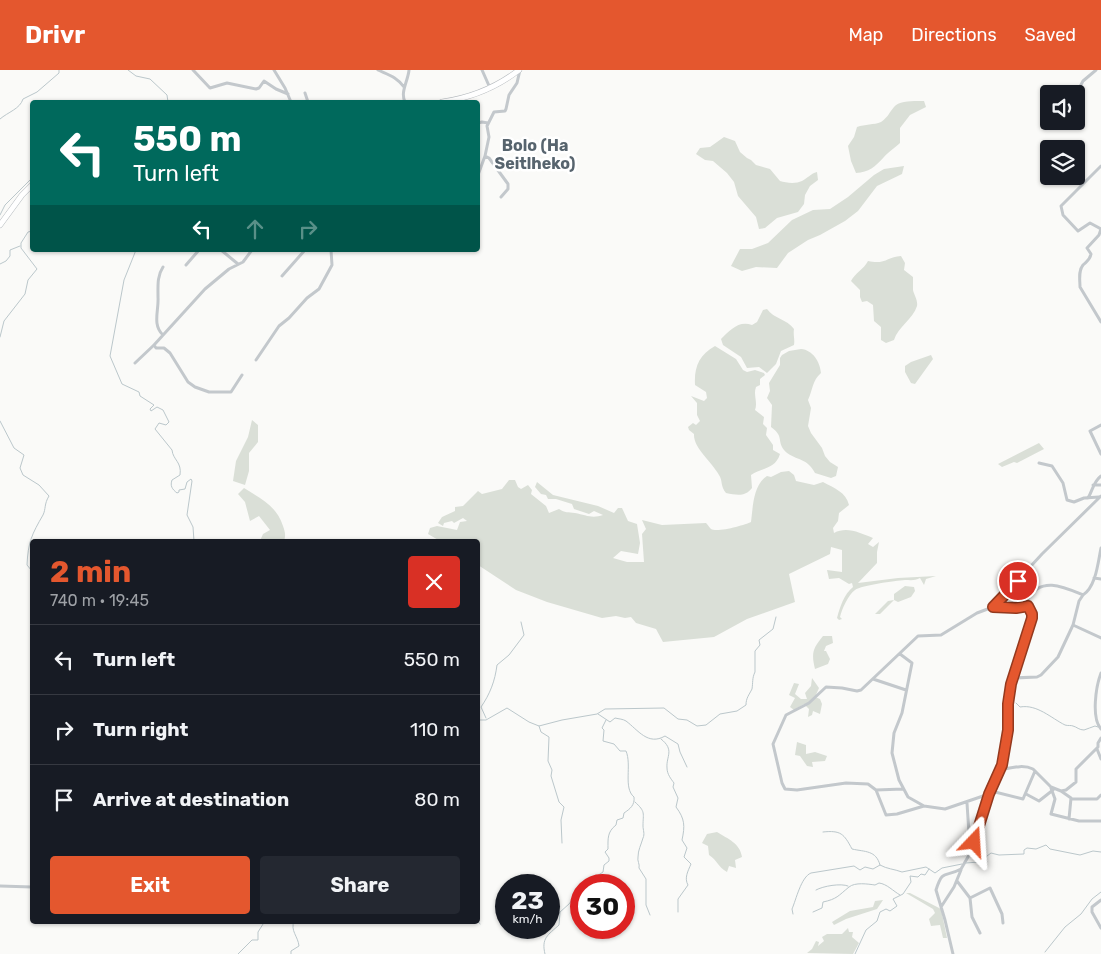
<!DOCTYPE html>
<meta charset="utf-8">
<style>
:root{--surface:#171b24;--page:#242831;--text:#f1f3f6;--muted:#9ea1a6;--line:#363941;--accent:#e4572e}
body{margin:0;font-family:Rubik,sans-serif;background:var(--page);color:var(--text);height:100vh;display:flex;flex-direction:column;font-size:19px;white-space:nowrap}
*{box-sizing:border-box;margin:0}
p{font-size:16px;color:var(--muted)}
.icon{flex:none;width:28px;height:28px;fill:none;stroke:currentColor;stroke-width:2;stroke-linecap:round;stroke-linejoin:round}
.map{position:relative;flex:1;overflow:hidden}
.sheet{position:absolute;left:30px;top:469px;width:450px;height:385px;display:flex;flex-direction:column;background:var(--surface);border-radius:5px;box-shadow:0 1px 4px #0004}
.sheet>*{flex:none}
.banner{position:absolute;left:30px;top:30px;width:450px;height:152px;border-radius:5px;box-shadow:0 1px 4px #0004;background:#00695c;color:#fff;overflow:hidden}
.buttons{position:absolute;left:1040px;top:15px;display:grid;gap:10px}
.buttons a{display:grid;place-items:center;width:45px;height:45px;border-radius:5px;background:var(--surface);box-shadow:0 1px 4px #0004;font-size:25px}
.speed{position:absolute;left:495px;top:804px;display:flex;gap:10px;font-size:25px;font-weight:700;text-align:center}
.speed>*{display:grid;place-content:center;width:65px;height:65px;border-radius:50%;background:var(--surface);box-shadow:0 1px 4px #0004;line-height:1}
.speed small{font-size:12px;font-weight:400}
.speed .limit{border:8px solid #d22;background:#fff;color:#111}
.pin{position:absolute;display:grid;place-items:center;width:42px;height:42px;color:#fff;margin:-21px;border:2px solid #fff;border-radius:50%;box-shadow:0 1px 5px #0007}
.me{position:absolute;width:55px;margin:-28px;rotate:20deg;stroke-linejoin:round;filter:drop-shadow(0 0 4px #0008)}
.turn{display:flex;align-items:center;gap:18px;height:105px;padding:0 20px;font-size:22px}
.turn .icon{width:65px;height:65px;stroke-width:2.5}
.turn b{display:block;font-size:35px;line-height:42px}
.lanes{display:flex;align-items:center;height:48px;padding:0 20px;background:#0003;justify-content:center;gap:25px;direction:ltr}
.lanes .off{opacity:.35}
.round{display:grid;place-items:center;flex:none;width:52px;height:52px;border-radius:5px;background:var(--page)}
.summary{display:flex;align-items:center;justify-content:space-between;height:85px;padding:0 20px}
h1{font-size:30px;font-weight:700;line-height:38px;color:var(--accent)}
.primary-button{display:flex;gap:10px;margin-top:auto;padding:10px 20px}
.primary-button a{flex:1;height:58px;border-radius:5px;background:var(--accent);color:#fff;font-size:20px;font-weight:700;line-height:58px;text-align:center}
.primary-button a+a{background:var(--page);color:var(--text)}
ul{padding:0;list-style:none}
li{display:flex;align-items:center;gap:15px;height:70px;padding:0 20px;border-top:1px solid var(--line)}
li div{flex:1}
li b{display:block;font-size:19px}
li em{font-style:normal}
header{display:flex;align-items:center;gap:30px;box-sizing:border-box;height:70px;padding:0 25px;background:var(--accent);color:#fff}
header strong{font-size:24px}
nav{display:flex;gap:28px;margin-inline-start:auto;font-size:18px}
.map>svg:first-child{display:block}
</style>
<header>
<strong>Drivr</strong>
<nav><a>Map</a><a>Directions</a><a>Saved</a></nav>
</header>
<div class="map">
<svg width="1101" height="884" viewBox="0 0 1101 884">
<rect width="100%" height="100%" fill="#fafaf8"/>
<path fill="#dadfd7" d="M924 31 926 37 910 45 900 58V73C895 78 888 82 884 87 875 97 869 102 856 103L851 91 848 76 854 67 857 57C865 54 874 55 881 52 889 46 888 44 894 37 899 30 916 31 924 31Z
M724 67 735 71 740 82 747 88 751 90 756 95 770 99 780 111C786 113 796 114 802 111 808 108 810 104 817 102L818 110 810 116 805 125 804 134 798 142 777 148 765 158 759 159 756 147 738 126 734 112 727 103 713 91 705 90 696 84 700 78 710 77Z
M904 96 902 104 877 116 858 141 845 151 820 165 808 170 788 183 777 198 756 197 742 201 731 196 740 179H752L768 173 792 150 813 140 830 139 848 127 874 105 884 99Z
M901 186 905 193 904 200 913 207C913 211 913 216 913 220 914 225 918 230 917 236 913 249 898 257 894 270L886 273 881 270V257L874 251 873 235 867 231 862 232 860 227V220L851 211C855 203 864 199 868 191 885 195 887 187 901 186Z
M767 239C774 249 787 249 794 259 793 265 795 269 794 275L781 281 776 294 767 303 759 297 747 298 741 287 723 275 721 269C730 260 739 250 752 255L757 252 763 240Z
M715 276 736 289 743 300 747 302 755 300 764 303 765 305 760 309V315L756 317C753 325 758 332 755 340L764 347 763 354 767 358 766 365 773 375V380L780 384C775 400 762 397 751 405L752 418C745 427 737 425 726 423 720 416 723 411 719 405 712 392 693 378 694 364L689 360 688 357 693 353 696 355 700 351 697 345V333L691 326 704 331 707 328 706 322 695 315C694 297 699 285 715 276Z
M801 279C813 280 820 292 821 303 812 311 813 319 808 330L811 338 808 356 811 363 822 378 825 386 830 392 838 397 836 406 831 408 815 403C806 386 794 391 784 380 777 371 784 366 771 357L772 335 767 328 770 321 769 313 780 295V288L782 285 789 281Z
M931 285 933 289 915 314 911 313 905 302V296L911 292Z
M252 350 258 355V372L249 383V401L245 415 233 411 236 391 248 367Z
M1039 373 1044 379 1017 393 1014 392 1002 397 998 394Z
M789 401 794 405 796 411 814 415 823 412C834 418 846 422 849 435L839 443 838 451 833 458 834 463C847 456 860 463 873 468L868 474 873 477 879 472 877 482V493L858 513 898 508 936 506 926 509 924 515 920 508C915 511 910 510 905 510 895 511 862 515 855 520 848 525 842 539 840 547L842 549 839 550 837 548C840 537 844 524 853 517L852 513 849 514 839 508 829 509 827 500 842 502V480L831 477 830 484 789 504 795 532 747 549 714 567 663 572 656 559 636 553 631 547 625 548 616 546 602 548 547 532 516 520 478 495V471H440L428 464 430 458 437 456 457 460 460 452 467 451 463 448 454 453 452 451 444 453 443 456 438 453 442 447 455 441V437L463 436 478 421 482 424 502 419 509 410H515L518 417 521 419 528 415 532 420 531 424 546 436 549 443 559 439C565 443 568 442 575 443 586 445 592 449 603 445L594 441 589 444 574 439 572 434 556 429H548L546 425 541 424 535 417 537 412 553 425 598 436 614 443 618 438H622L628 451 637 454 640 473 638 484 621 481 613 488 627 492H644L642 464 646 459 642 450 662 455 706 453C708 455 709 457 711 459 717 463 745 455 751 452 753 437 753 415 767 406L771 407 781 402Z
M244 418C261 429 276 435 283 456 285 462 286 465 284 471H260L263 464 270 460 259 446 250 451 245 432 238 424Z
M905 516 914 517 915 521 911 527 898 532 894 530 880 544H875L888 531 894 530V524Z
M823 566H832L833 573 826 576 824 581H826L830 589 828 594 815 599C811 583 813 578 823 566Z
M812 608 819 618 815 627 820 629 822 634 820 644 813 641 812 645 808 647 809 639 804 634 794 640 790 637 795 628 789 625 794 613 799 614 795 624 801 629H807L805 623 811 616Z
M797 672 806 675V684L815 682 827 686 825 691 812 692 813 697 807 696 800 686 795 685Z
M717 762C728 769 740 773 742 787L735 790 736 798 729 796 727 802C718 797 717 790 709 785L708 776 702 773 707 764Z
M906 823H910L941 839 947 868H943L940 855 931 856 929 849 935 843 933 839Z
M883 830 877 839 846 849 834 855 832 852 850 841 873 837 875 831Z
M848 858 849 862H853L852 867 859 873 853 884 807 883 812 879 816 871 819 872 818 876 824 871 822 867 827 864H842Z"/>
<g fill="none" stroke-linecap="round" stroke-linejoin="round">
<path stroke="#bbc7cb" stroke-width="1" d="M128 0 136 6 150 9 167 25 168 32
M0 49C8 42 20 39 23 29L37 22 59 3V0
M0 145 5 135 32 108
M136 180 124 210 110 286 122 314 139 322 140 326 154 335 150 339 151 341 157 337 163 340 169 352 166 355 159 353 155 359 172 380C173 390 182 392 180 405L172 410C170 416 172 419 177 423L179 422V420L185 419 187 412 191 409 192 411 187 445 193 457 194 471
M0 194 6 191 10 186V180L20 176
M0 267 4 251 25 224 28 210 37 199 21 178V173L28 162 32 161
M0 351 14 378 24 385 20 398 23 405 39 415 49 426C44 434 46 439 43 445 32 464 28 472 27 495L32 501
M1016 633 1020 637C1037 634 1051 648 1065 655 1068 656 1071 655 1073 656 1077 657 1079 660 1084 660 1088 659 1091 657 1095 656L1098 657
M598 644 610 652 615 648C619 649 623 649 626 651 638 660 648 676 665 666L678 674 680 682 687 697
M486 648 481 637C490 624 495 611 497 595L509 585 524 565 521 552
M478 650H486L507 638 529 652 539 656 562 650 597 644 605 639 664 638 678 649 687 650 697 656 706 655 720 644 737 641 746 635C746 628 749 625 752 619 753 613 752 608 755 602V581L760 575 759 570 773 559 776 547
M539 656 541 662 549 667 548 691 552 700 551 706 559 732 564 737 561 750 562 773
M661 669C675 680 666 686 667 698 667 704 671 709 674 713L673 717 678 728 676 737C685 749 685 756 682 770L687 778 684 787 691 794C688 801 684 808 688 815L678 829V842
M635 732C646 742 643 743 643 756 643 760 645 764 643 768 641 775 638 780 638 787 637 791 640 794 639 798L646 809V835L650 845
M823 762C841 760 844 764 852 779 865 782 876 780 880 795
M966 793 979 792 991 783 999 785 1024 784V780L1027 778 1036 779 1046 775 1050 779 1080 785 1093 781 1101 782
M583 815 595 810 597 806 603 802 604 795 609 791V788L605 782 608 779C608 769 607 762 616 755L617 750 623 748 624 743C630 739 635 735 634 727 623 718 632 695 626 681H620L614 674 603 671 604 660 602 658 606 650
M816 820C823 816 841 813 848 816
M813 842 822 838 823 832C837 829 838 826 849 817 855 812 868 814 875 815L879 813C887 814 893 821 900 825
M793 844 792 839C796 830 801 807 811 803L854 796 860 800 865 797 873 799 880 795C887 799 894 799 902 802L926 797 935 803 942 798 962 794
M478 851 480 854
M1045 882 1065 857 1081 844 1092 829 1101 822
M238 884 252 870H258V862L265 851
M291 884V881L299 876C298 866 290 861 294 851
M545 884C541 868 548 865 559 855L560 842 569 834 581 818
M855 884 866 860 877 851 880 842 886 839 890 841 897 836 893 829 903 824 911 812 910 806 918 807 921 804 925 805 929 799"/>
<g stroke="#b5babe" stroke-width="6">
<path id="primary" d="M442 32C470 28 497 17 519 0
M0 155 22 125 32 115"/>
</g>
<path stroke="#c3c8cc" stroke-width="3" d="M193 0 210 18 227 13 256 19 259 18 264 11 276 19 288 24
M274 0 285 18 291 32
M378 0C389 5 397 7 404 17
M482 0 490 18
M305 23 308 32
M1076 24 1083 11 1096 0
M353 32H366
M405 32C400 22 408 11 409 0
M478 53 482 52 488 53
M1101 96 1061 136 1063 145 1078 161 1090 153 1101 159 1099 165 1087 178 1091 184C1090 190 1087 191 1083 195 1078 201 1080 210 1080 217L1101 252
M478 105 485 86
M501 127 508 119V114L489 88 485 86 489 67 487 56 494 42 505 41 506 39 509 25 517 13 520 0
M221 180 238 194
M186 195 199 180
M282 206 305 180
M163 265C152 255 159 240 158 227 158 216 157 206 163 197
M154 275 156 278H164L170 283 188 312 195 317 209 322H231L242 305
M256 290 279 256 289 248 307 228 319 219 332 195 331 180
M135 293 154 275 205 219 229 199 243 192 252 180
M1101 355 1090 361 1101 384
M1039 393 1052 396 1063 413 1067 430 1074 432 1084 428 1099 427
M1093 415H1101
M1088 428C1093 420 1093 412 1101 406
M1094 508 1101 509
M1083 525 1079 531 1073 555 1101 568
M994 536 1042 484 1101 426
M900 584 912 593 902 643 894 663 892 683 899 710 908 727 924 736 945 739 989 724
M1101 603C1096 616 1091 648 1101 659
M1013 608 1037 607 1041 605 1058 587 1073 555
M873 609 906 620
M1097 679 1101 689
M1000 700C1011 698 1023 694 1033 699L1051 717 1061 721 1071 728 1069 749
M1051 718 1055 729 1051 744 1079 751H1101
M903 719 876 720 868 714 846 713 797 720 785 719 782 713 773 674 786 645 809 633 826 617 842 618 857 621 861 620 918 566 941 565 977 543 993 537 1016 538 1027 536
M876 720 886 745 897 744 924 736
M991 721 1023 729 1035 701
M1061 721 1066 720 1076 712V699L1098 677V673L1101 668
M1026 724 1039 731 1053 720
M1071 729H1097L1101 725
M967 733 969 764 974 772
M957 811 970 828 972 847 980 863
M0 816 32 817
M970 828 990 818 1002 844 1003 853
M1101 830 1092 837V842L1101 858
M941 837 954 817 961 800
M953 884 945 850 936 820C943 798 945 808 961 799L972 780 984 746 989 724 1002 695 1008 660 1007 642 1011 614 1032 548C1032 540 1026 536 1028 529 1041 506 1064 517 1083 525 1096 517 1098 492 1101 478"/>
<use href="#primary" stroke="#fff" stroke-width="5"/>
</g>
<g fill="none" stroke-linecap="round" stroke-linejoin="round">
<g stroke="#94391e" stroke-width="12">
<path id="route" d="M974 772 989 724 1002 695 1008 660V634L1011 614 1032 548V544L1028 536 1016 538 993 537 1018 511"/>
</g>
<use href="#route" stroke="#e4572e" stroke-width="9"/>
</g>
<g text-anchor="middle" stroke-width="5" stroke-linejoin="round" paint-order="stroke">
<g font-size="16" font-weight="bold" fill="#57646e" stroke="#fff">
<text x="535" y="81">Bolo (Ha<tspan x="535" dy="18">Seitlheko)</tspan></text>
</g>
</g>
</svg>
<div class="buttons">
<a><svg class="icon" aria-label="sound" viewBox="0 0 24 24"><path d="M4 9h4l5-4v14l-5-4H4zM17 9q2 3 0 6"/></svg></a>
<a><svg class="icon" aria-label="layers" viewBox="0 0 24 24"><path d="M12 4l9 5-9 5-9-5zM3 14l9 5 9-5"/></svg></a>
</div>
<div class="speed"><div>23<small>km/h</small></div><div class="limit">30</div></div>
<div class="pin" style="left:1018px;top:511px;background:#d93025"><svg class="icon" aria-label="arrive" viewBox="0 0 24 24"><path d="M6 21V4h12l-3 4 3 4H6"/></svg></div>
<svg class="me" style="left:974px;top:772px" viewBox="-20 -20 40 40"><path d="M0-17L14 15 0 8-14 15z" fill="#e4572e" stroke="#fff" stroke-width="4"/></svg>
<div class="banner">
<div class="turn"><svg class="icon" aria-label="left" viewBox="0 0 24 24"><path d="M17 20v-9H6M10 6l-5 5 5 5"/></svg><div><b>550 m</b>Turn left</div></div>
<div class="lanes"><svg class="icon" aria-label="left" viewBox="0 0 24 24"><path d="M17 20v-9H6M10 6l-5 5 5 5"/></svg><svg class="icon off" aria-label="ahead" viewBox="0 0 24 24"><path d="M12 20V5M6 11l6-6 6 6"/></svg><svg class="icon off" aria-label="right" viewBox="0 0 24 24"><path d="M7 20v-9h11M14 6l5 5-5 5"/></svg></div>
</div>
<section class="sheet">
<div class="summary"><div><h1>2 min</h1><p>740 m · 19:45</p></div><a class="round" style="background:#d93025;color:#fff"><svg class="icon" aria-label="close" viewBox="0 0 24 24"><path d="M6 6l12 12M18 6L6 18"/></svg></a></div>
<ul>
<li><svg class="icon" aria-label="left" viewBox="0 0 24 24"><path d="M17 20v-9H6M10 6l-5 5 5 5"/></svg><div><b>Turn left</b></div><em>550 m</em></li>
<li><svg class="icon" aria-label="right" viewBox="0 0 24 24"><path d="M7 20v-9h11M14 6l5 5-5 5"/></svg><div><b>Turn right</b></div><em>110 m</em></li>
<li><svg class="icon" aria-label="arrive" viewBox="0 0 24 24"><path d="M6 21V4h12l-3 4 3 4H6"/></svg><div><b>Arrive at destination</b></div><em>80 m</em></li>
</ul>
<div class="primary-button"><a>Exit</a><a>Share</a></div>
</section>
</div>
